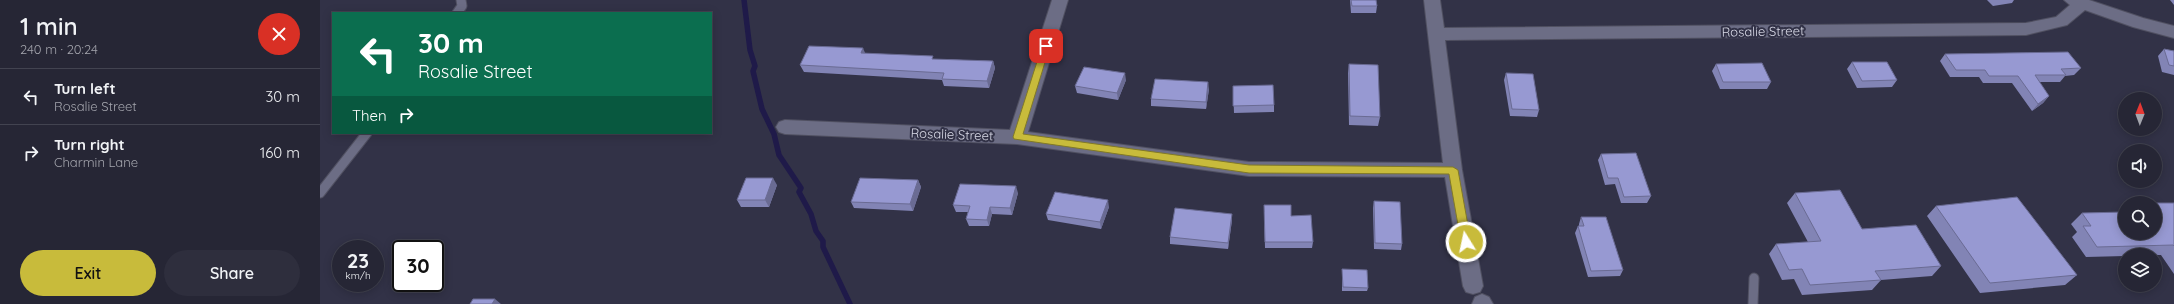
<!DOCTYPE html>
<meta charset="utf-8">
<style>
:root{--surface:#262635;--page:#2e2e3d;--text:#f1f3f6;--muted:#a4a5ad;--line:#424350;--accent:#c8bb3b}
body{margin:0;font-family:Quicksand,sans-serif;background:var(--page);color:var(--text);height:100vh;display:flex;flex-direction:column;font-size:15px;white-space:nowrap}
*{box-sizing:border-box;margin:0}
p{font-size:13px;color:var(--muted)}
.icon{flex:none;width:22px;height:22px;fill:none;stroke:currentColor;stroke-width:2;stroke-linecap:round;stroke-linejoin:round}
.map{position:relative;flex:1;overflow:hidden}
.details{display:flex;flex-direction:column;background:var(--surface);width:320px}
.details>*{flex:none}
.guide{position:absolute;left:12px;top:12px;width:380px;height:122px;border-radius:0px;box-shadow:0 2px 10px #0003,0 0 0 1px var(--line);background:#0b6e4f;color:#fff;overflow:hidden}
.needle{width:26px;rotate:1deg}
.tools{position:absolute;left:1798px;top:92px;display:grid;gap:8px}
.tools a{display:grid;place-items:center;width:44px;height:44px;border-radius:50%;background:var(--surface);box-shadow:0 2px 10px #0003,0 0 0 1px var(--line);font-size:20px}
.speed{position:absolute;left:12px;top:240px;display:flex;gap:8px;font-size:20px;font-weight:700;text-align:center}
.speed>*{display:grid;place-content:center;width:52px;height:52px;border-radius:50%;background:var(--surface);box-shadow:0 2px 10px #0003,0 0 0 1px var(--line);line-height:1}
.speed small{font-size:10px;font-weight:400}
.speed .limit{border:2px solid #111;border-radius:6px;background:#fff;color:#111}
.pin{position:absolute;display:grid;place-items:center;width:34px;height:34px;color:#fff;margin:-17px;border-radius:8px;box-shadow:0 2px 6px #0006}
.me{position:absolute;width:44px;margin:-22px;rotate:350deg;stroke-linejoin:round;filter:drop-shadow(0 0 3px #0008)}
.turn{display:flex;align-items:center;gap:14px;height:84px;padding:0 20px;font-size:18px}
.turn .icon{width:52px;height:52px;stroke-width:2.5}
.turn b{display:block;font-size:28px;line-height:34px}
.then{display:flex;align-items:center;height:38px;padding:0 20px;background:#0003;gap:8px;font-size:15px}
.round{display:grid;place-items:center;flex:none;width:42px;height:42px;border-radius:21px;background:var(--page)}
.head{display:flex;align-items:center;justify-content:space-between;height:68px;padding:0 20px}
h1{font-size:24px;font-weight:600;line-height:30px}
.cta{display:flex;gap:8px;margin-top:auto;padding:8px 20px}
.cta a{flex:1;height:46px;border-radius:24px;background:var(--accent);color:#111;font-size:16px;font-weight:600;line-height:46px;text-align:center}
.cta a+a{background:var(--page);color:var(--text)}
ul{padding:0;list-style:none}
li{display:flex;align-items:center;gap:12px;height:56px;padding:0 20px;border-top:1px solid var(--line)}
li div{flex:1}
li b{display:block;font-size:15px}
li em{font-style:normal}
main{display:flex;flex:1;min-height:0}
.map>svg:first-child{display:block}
</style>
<main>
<section class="details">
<div class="head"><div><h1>1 min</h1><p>240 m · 20:24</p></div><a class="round" style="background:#d93025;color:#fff"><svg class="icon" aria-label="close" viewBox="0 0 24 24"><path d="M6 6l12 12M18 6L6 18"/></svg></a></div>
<ul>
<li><svg class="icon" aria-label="left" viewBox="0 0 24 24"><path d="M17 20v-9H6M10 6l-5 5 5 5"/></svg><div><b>Turn left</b><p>Rosalie Street</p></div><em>30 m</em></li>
<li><svg class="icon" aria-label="right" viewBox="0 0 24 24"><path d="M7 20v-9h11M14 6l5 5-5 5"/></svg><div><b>Turn right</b><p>Charmin Lane</p></div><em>160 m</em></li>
</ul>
<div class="cta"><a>Exit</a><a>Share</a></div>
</section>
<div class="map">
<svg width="1854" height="304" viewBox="0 0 1854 304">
<rect width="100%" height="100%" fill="#323247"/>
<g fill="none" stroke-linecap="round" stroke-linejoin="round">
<path stroke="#1f1a49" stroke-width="5.5" d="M424 0 430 50 435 66 433 71 442 109 454 134 459 155 481 188 479 192 491 214 496 231 503 241V247L530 304"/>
<g stroke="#505061" stroke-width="11">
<path id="service" d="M137 13 142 6 141 0
M0 193 47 133
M1433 304 1434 278"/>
</g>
<g stroke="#505061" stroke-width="2">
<path id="minor" d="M732 0H748L708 132 929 162 1123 163 1104 0H1120L1124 28 1706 23 1736 17 1750 5 1744 0H1769L1823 18 1854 26V38L1813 27 1765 10 1747 25 1706 35 1125 40 1142 170 1163 286 1160 292 1153 294 1146 292 1143 286 1125 177 929 176 697 144 465 134 459 132 456 127 459 122 465 120 690 130Z
M1162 294 1169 297 1173 304H1152L1155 297Z"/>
</g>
<use href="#service" stroke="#6c6d85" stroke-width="9"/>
<use href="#minor" fill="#6c6d85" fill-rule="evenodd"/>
</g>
<path fill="#8284b5" d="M1030 0H1056L1057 6 1056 13H1031Z
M1667 0H1694L1692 3 1673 6Z
M1850 0H1854V5Z
M1844 49 1854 51V75L1842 72 1838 56Z
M545 53 614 59 673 61 675 68 669 88 624 86 622 80 484 72 480 65Z
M1625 54 1761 68 1754 75 1745 76 1740 82H1719L1729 96 1723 103 1712 111 1692 83H1663L1659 77H1630L1620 61Z
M1532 62 1577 80 1572 87 1537 88 1527 69Z
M1029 64 1060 117 1058 126 1029 125 1028 73Z
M1396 64 1451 82 1447 89H1400L1392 71Z
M1186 73 1219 110 1217 117 1190 116 1184 80Z
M806 80 798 100 757 93 755 86Z
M913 86 954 105V112L914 113Z
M889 89 886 109 831 106V99Z
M1281 154 1331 196 1327 203H1301L1295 184 1285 185 1278 160Z
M598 180 601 187 593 211 534 208 531 202Z
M457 185 449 207H421L417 200Z
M698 193 692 215 672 214 669 226H649L646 219 648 212H636L633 205Z
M1475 193 1542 229 1621 266 1612 276 1561 280 1552 290 1482 295 1474 279 1462 280 1449 254 1456 244 1488 242 1467 203Z
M1054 201 1082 244 1081 250 1054 249 1053 208Z
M1854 203V274L1841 255H1805V256L1766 257 1752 237 1757 232 1751 224 1762 213 1805 233Z
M1616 206 1757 275 1745 285 1660 293 1607 216Z
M789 207 781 229 728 220 726 214Z
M944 212 971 216 993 242 992 248H945Z
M1261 217 1303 270 1300 276 1268 277 1255 233 1258 226H1259V224Z
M912 220 908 249 850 244V237Z
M1022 269 1048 288 1047 291H1022Z"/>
<path fill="#6a6b93" d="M543 48 546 55 541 53Z
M673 61 675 68 669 88 667 81Z
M805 73 806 80 798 100 797 93Z
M888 82 889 89 886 109V102Z
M1729 96 1723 103 1712 111 1718 104Z
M453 178 457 185 449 207 445 200Z
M598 180 601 187 593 211 590 204Z
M696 186 698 193 692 215 690 208Z
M788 200 789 207 781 229 780 222Z
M670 207 672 214 669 226 667 220Z
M912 214V220L908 249V243Z
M175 299 181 304H172Z"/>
<path fill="#9799d2" stroke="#6a6b93" d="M1031 0H1056L1057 6H1032Z
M489 46 543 48 541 53 613 56 612 59 673 61 667 81 622 79 624 73 480 65Z
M1844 49 1854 51V66L1849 65Z
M1748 52 1761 68 1741 69 1746 75H1715L1729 96 1718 104 1698 76H1669L1665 70H1636L1625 54Z
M1532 62H1567L1577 80 1542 81Z
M1442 63 1451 82H1403L1396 64Z
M1029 64 1058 65 1060 117 1030 116Z
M764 67 805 73 797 93 755 86Z
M1186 73 1213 74 1219 110 1192 109Z
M835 79 888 82 886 102 831 99Z
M953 85 954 105 913 106V86Z
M1316 153 1331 196 1304 197 1298 178H1288L1281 154Z
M426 178H453L445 200H417Z
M540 178 598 180 590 204 531 202Z
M640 184 696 186 690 208 670 207 667 220 646 219 650 206 633 205Z
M1520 190 1542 229 1596 225 1621 266 1555 271 1561 280 1490 285 1482 269 1469 270 1456 244 1501 241 1475 193Z
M735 192 788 200 780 222 726 214Z
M1697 197 1757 275 1670 283 1616 206Z
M1054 201 1080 202 1082 244 1055 243Z
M1835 203H1854V246L1853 245 1777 247 1763 226H1771L1762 213 1805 212V233H1835Z
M944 205H971V216L991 215 993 242H945Z
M855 208 912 214 908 243 850 237Z
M1261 217H1286L1303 270 1271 271 1258 226H1264Z
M1022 269 1047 270 1048 288 1023 287Z
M153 299H175L172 304H150Z"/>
<path fill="#c8bb3b" stroke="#827a26" d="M726 43 730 46 703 134 929 165 1133 167 1138 170 1151 242 1146 247 1141 242 1129 174 929 173 694 139 693 137 722 46Z"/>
<g text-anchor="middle" stroke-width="4" stroke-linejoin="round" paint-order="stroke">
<g font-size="13" fill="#dadbe8" stroke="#323247">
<text transform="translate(1443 31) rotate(-1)" y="5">Rosalie Street</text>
<text transform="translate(632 134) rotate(2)" y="5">Rosalie Street</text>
</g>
</g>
</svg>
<div class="tools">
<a><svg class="needle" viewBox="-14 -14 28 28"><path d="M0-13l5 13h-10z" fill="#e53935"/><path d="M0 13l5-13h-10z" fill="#a4a5ad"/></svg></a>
<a><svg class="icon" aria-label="sound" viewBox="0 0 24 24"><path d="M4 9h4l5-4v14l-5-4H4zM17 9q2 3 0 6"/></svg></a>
<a><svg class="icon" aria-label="search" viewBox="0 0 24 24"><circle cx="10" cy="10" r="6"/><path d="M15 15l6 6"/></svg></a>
<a><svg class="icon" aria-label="layers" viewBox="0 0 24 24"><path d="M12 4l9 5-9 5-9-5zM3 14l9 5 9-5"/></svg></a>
</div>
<div class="speed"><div>23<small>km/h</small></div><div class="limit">30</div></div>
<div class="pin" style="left:726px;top:46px;background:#d93025"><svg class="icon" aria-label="arrive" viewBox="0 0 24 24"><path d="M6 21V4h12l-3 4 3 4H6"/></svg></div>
<svg class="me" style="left:1146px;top:242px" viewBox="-20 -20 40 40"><circle r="17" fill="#c8bb3b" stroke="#fff" stroke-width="3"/><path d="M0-11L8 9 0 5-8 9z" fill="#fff"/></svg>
<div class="guide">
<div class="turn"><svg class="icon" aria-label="left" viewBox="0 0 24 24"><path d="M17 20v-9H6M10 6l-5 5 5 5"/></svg><div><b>30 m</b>Rosalie Street</div></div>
<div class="then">Then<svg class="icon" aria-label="right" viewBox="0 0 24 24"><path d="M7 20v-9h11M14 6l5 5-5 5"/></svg></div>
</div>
</div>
</main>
